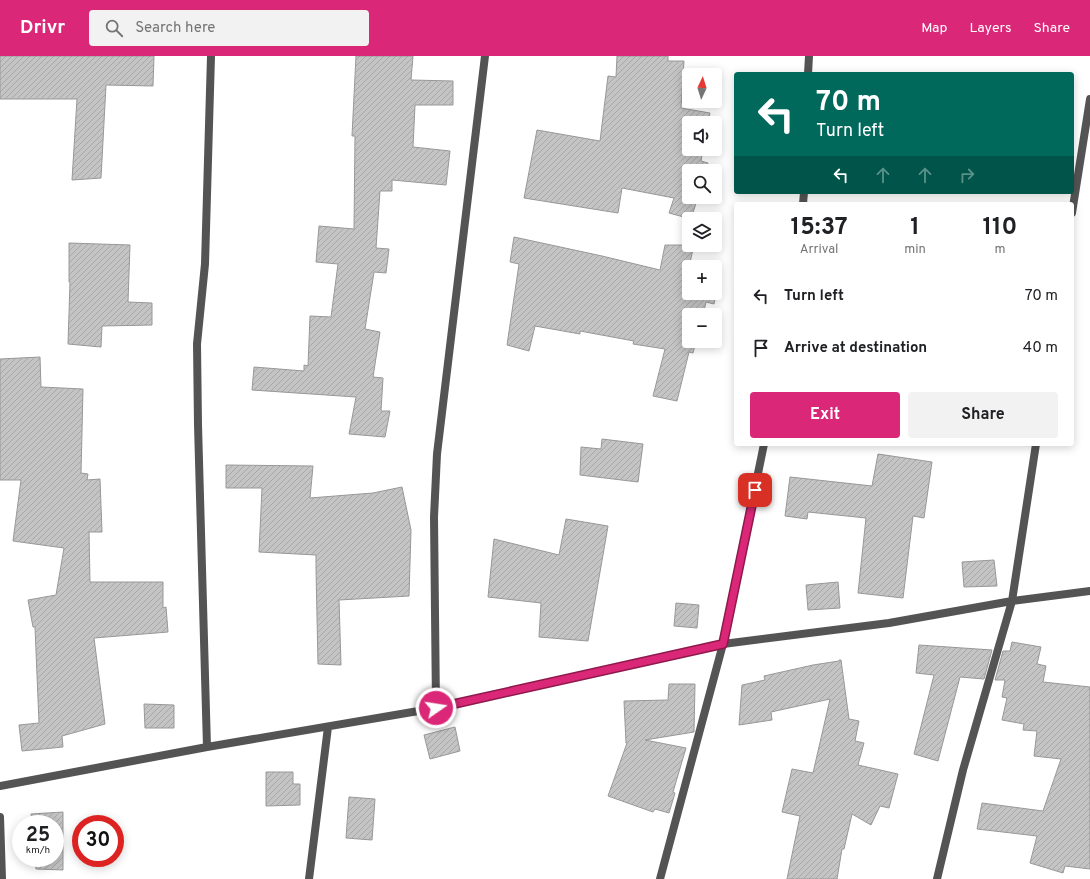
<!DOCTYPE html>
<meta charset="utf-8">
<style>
:root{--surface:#fff;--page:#f2f2f2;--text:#202124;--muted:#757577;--accent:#db2777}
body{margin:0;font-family:Overpass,sans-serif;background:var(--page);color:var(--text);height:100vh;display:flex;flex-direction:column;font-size:15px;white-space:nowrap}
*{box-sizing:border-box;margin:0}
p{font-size:13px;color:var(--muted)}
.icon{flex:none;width:22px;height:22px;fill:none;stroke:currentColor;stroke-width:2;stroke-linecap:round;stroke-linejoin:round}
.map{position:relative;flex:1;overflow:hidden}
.side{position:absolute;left:734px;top:146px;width:340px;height:244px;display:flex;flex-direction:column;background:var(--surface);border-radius:4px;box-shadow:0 2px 10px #0003}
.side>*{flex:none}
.banner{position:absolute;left:734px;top:16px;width:340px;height:122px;border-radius:4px;box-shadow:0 2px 10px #0003;background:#00695c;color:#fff;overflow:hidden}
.needle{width:26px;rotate:4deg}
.fabs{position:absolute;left:682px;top:12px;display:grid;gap:8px}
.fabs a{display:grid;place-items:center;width:40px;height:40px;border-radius:4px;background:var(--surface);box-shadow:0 2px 10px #0003;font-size:20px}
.speed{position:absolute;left:12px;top:759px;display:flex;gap:8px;font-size:20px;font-weight:700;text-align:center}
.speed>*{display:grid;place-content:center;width:52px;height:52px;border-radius:50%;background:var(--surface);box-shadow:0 2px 10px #0003;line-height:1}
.speed small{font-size:10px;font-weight:400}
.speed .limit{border:6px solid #d22;background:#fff;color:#111}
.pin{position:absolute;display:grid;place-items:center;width:34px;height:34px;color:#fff;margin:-17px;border-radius:8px;box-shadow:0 2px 6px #0006}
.me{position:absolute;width:44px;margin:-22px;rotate:77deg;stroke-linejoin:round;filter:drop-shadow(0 0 3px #0008)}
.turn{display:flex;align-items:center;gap:14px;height:84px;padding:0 16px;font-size:18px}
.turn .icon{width:52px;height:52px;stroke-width:2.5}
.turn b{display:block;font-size:28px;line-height:34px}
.lanes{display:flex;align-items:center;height:38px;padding:0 16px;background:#0003;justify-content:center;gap:20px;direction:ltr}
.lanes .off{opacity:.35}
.eta{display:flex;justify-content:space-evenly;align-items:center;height:68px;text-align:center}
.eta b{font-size:24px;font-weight:700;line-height:28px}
.primary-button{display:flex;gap:8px;margin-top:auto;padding:8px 16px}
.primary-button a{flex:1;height:46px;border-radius:4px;background:var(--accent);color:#fff;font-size:16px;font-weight:700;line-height:46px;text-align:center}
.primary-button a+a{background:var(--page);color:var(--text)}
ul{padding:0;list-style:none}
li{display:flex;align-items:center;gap:12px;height:52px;padding:0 16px}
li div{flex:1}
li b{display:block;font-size:15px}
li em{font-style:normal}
header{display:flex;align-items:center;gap:24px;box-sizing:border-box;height:56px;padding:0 20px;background:var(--accent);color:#fff}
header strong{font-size:19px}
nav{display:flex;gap:22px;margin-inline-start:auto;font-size:14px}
.search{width:280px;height:36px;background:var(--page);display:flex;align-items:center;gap:10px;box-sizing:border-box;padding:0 14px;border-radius:4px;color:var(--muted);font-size:15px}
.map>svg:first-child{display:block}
</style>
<header>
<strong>Drivr</strong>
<div class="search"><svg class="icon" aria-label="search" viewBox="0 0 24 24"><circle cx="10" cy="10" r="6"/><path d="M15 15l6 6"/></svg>Search here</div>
<nav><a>Map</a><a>Layers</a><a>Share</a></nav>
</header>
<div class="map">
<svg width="1090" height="823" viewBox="0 0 1090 823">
<defs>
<pattern id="building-hatch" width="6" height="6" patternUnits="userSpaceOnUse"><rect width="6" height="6" fill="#c4c4c4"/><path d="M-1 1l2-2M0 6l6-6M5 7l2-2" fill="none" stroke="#a7a7a7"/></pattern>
</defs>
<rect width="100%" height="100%" fill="#fff"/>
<path fill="url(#building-hatch)" stroke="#989898" d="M0 0H154L153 30 106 29 101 122 72 124 77 43H0Z
M356 0H413L411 24 453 25V49H415L413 91 450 95 446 129 392 124V135H380L376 192 389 193 386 217 374 216 365 273 380 276 373 321 383 322 381 355H390L385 381 349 378 356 341 252 334 254 311 304 315V309L308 310 310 260 331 261 338 208 316 206 319 170 354 173 355 80H352Z
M617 0H668V5H684L681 52 710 57 708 67H689V93H703L701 105 708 107 705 115H689V141H698L691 163 669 157 674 142 622 132 618 157 524 142 537 74 600 85 608 20 616 21Z
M514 181 602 200 660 214 665 189H694L689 211V237H715V217L720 218 714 248 706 246 703 259H689V285H696L693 297 689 296 677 345 653 340 665 293 633 288 634 285 580 275V278L535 270 529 295 507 289 519 208 510 206Z
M69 187 130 189 128 246 152 247V269L102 270 101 291 68 288 70 226H69Z
M40 301 41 331 83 333 81 417 88 418 87 424 100 423 102 476H89L90 526H163V552L166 551 168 576 94 582 105 668 62 680 63 691 22 695 19 669 39 667 35 571H33L28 544 56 539 64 492 13 485 21 424H0V303Z
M602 383 643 388 638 426 580 419 581 391 601 393Z
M878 398 932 406 924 462 913 460 903 542 858 537 866 462 808 456 807 463 785 460 790 421 872 430Z
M226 409 313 410 310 442 373 437 402 431 411 474 409 540 339 544 341 609 318 608 316 513V499L259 496 262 432H226Z
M566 463 608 470 588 585 539 581 541 547 488 541 494 483 559 499Z
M994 504 997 530 964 531 962 506Z
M838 526 840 552 808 554 806 529Z
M676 547 699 549 697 572 674 570Z
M1012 586 1041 591 1037 608 1046 610 1043 626 1090 631V813L1065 810 1063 817 1030 807 1037 780 977 773 982 747 1043 755 1061 703 1034 700 1037 675 1023 674 1024 668 1002 664 1007 642 1002 641 1005 624H995L1003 595H1010Z
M919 589 992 594 984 623 960 621 938 705 914 698 934 619 916 617Z
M839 604H841L849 663 859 665 855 685 864 687 858 709 898 718 889 752 880 750 871 769 852 758 844 793H842L837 823H787L800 760 782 756 792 713 813 717 830 643 771 656 772 664 739 669 742 629 765 624 764 620 813 609 839 605Z
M669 628H695L694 676 645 684 686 692 673 736 675 737 669 757 655 753 653 756 608 740 627 687H626L624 645 668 644Z
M144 648 174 649V672H145Z
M455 671 460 695 430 703 424 679Z
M266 716H293V728H300V749L266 750Z
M349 741 375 743 372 784 346 782Z
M63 756V814L36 813 35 802H55V768H32L31 758Z"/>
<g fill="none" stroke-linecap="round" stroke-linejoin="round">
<path stroke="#545454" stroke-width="8" d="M808 18 809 0
M803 148 804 136
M1072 157 1090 43
M436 652 434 461 437 398 485 0
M207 691 198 369 197 288 205 208 211 0
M0 730 207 691 436 652 723 588 889 567 1012 545 1090 535
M0 761 2 823
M309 823 328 671
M660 823 723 588 764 388
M937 823 963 714 1012 545 1036 388"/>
</g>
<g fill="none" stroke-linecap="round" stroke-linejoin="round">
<g stroke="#8e194d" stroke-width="10">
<path id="route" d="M436 652 723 588 755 434"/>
</g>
<use href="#route" stroke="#db2777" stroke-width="7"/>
</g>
</svg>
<div class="fabs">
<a><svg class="needle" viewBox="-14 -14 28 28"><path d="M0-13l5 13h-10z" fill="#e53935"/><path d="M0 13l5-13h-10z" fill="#757577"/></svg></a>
<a><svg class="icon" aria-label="sound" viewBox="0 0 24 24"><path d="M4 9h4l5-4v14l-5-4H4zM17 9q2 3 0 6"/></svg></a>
<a><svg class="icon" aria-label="search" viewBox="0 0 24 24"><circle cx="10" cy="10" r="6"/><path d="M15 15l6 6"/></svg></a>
<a><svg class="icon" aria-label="layers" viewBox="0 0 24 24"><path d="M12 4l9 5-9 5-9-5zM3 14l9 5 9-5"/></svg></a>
<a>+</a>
<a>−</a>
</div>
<div class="speed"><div>25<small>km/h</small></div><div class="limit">30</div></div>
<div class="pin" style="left:755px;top:434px;background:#d93025"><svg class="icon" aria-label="arrive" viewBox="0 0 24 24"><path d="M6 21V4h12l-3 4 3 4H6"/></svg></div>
<svg class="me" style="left:436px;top:652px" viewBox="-20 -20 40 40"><circle r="17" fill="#db2777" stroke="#fff" stroke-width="3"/><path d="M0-11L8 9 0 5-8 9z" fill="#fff"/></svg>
<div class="banner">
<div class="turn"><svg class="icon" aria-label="left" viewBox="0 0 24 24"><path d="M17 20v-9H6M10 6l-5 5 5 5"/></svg><div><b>70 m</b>Turn left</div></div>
<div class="lanes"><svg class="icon" aria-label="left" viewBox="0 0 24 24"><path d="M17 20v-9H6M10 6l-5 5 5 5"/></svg><svg class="icon off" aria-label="ahead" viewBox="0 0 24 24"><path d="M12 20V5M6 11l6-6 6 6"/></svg><svg class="icon off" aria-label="ahead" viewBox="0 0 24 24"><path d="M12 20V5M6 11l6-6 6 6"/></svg><svg class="icon off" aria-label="right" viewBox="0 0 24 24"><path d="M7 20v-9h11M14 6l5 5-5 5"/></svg></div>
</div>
<section class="side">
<div class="eta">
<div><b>15:37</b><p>Arrival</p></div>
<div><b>1</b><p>min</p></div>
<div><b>110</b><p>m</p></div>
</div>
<ul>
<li><svg class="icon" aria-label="left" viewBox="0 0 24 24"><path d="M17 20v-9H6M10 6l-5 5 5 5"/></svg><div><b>Turn left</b></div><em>70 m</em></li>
<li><svg class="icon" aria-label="arrive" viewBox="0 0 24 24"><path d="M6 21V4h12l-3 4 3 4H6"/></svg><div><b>Arrive at destination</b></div><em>40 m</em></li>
</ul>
<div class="primary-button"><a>Exit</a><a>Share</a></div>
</section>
</div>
